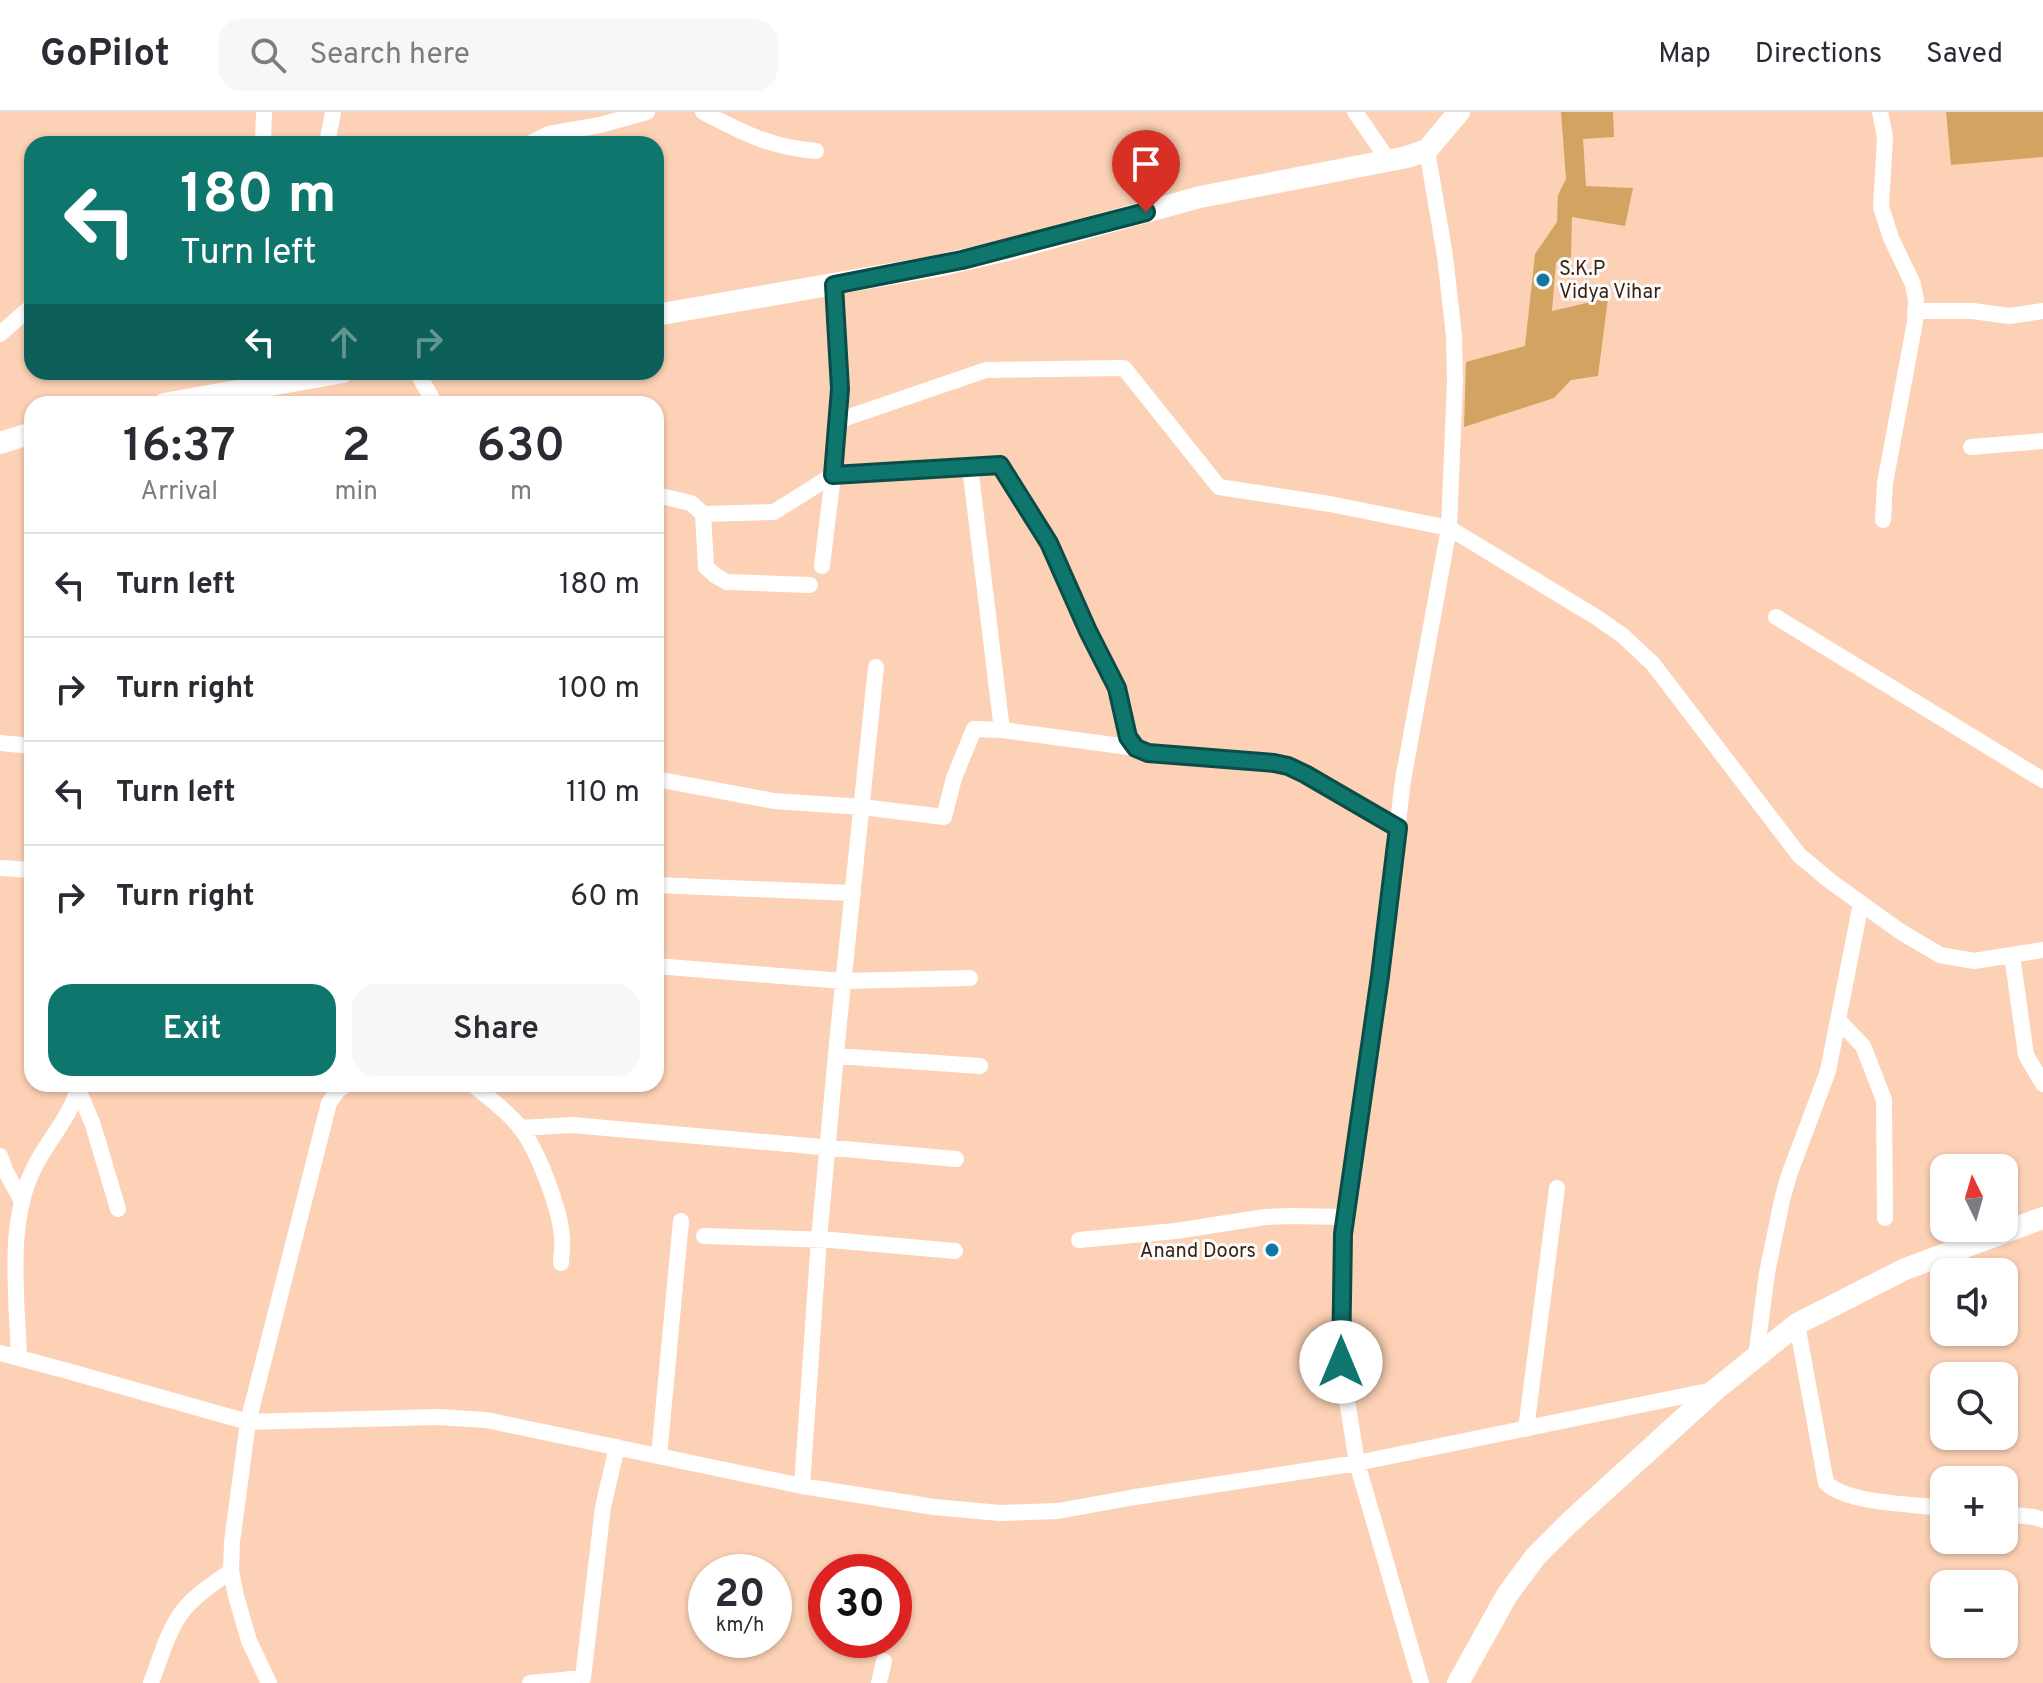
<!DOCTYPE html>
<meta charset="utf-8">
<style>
:root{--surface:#fff;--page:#f7f7f7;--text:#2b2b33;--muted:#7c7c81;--line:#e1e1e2;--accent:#0f766e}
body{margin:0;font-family:Overpass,sans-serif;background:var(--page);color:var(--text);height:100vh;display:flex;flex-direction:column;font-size:30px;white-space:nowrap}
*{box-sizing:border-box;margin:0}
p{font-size:26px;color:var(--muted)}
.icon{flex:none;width:44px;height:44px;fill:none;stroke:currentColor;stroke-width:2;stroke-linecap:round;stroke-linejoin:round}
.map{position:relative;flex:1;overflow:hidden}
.details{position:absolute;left:24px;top:284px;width:640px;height:696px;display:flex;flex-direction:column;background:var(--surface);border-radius:24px;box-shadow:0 2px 6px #0004}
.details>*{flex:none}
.banner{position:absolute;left:24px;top:24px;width:640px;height:244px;border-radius:24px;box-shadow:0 2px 6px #0004;background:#0f766e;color:#fff;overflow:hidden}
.needle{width:52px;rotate:355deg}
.fabs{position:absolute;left:1930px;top:1042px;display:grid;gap:16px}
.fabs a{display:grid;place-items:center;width:88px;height:88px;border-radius:16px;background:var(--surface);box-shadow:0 2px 6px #0004;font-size:40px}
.speed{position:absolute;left:688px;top:1442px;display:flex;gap:16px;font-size:40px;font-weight:700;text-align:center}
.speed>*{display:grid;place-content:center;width:104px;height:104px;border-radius:50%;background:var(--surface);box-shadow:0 2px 6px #0004;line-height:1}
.speed small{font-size:20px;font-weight:400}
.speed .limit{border:12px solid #d22;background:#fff;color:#111}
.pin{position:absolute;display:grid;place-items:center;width:68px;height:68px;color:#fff;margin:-82px -34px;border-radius:50% 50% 50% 0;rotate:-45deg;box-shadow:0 0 8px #0007}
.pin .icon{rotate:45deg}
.me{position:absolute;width:88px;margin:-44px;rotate:0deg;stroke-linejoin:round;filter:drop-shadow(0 0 6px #0008)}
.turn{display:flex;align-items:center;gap:28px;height:168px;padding:0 24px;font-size:36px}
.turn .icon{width:104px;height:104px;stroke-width:2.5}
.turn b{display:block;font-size:56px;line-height:68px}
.lanes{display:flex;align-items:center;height:76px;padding:0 24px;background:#0003;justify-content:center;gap:40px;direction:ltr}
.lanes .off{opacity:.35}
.eta{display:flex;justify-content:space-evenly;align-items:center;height:136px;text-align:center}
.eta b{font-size:48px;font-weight:600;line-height:56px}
.button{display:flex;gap:16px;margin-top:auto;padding:16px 24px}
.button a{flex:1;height:92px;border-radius:24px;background:var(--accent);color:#fff;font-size:32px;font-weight:600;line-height:92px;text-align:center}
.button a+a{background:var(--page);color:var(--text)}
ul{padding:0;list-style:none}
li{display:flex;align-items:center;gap:24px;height:104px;padding:0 24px;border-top:2px solid var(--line)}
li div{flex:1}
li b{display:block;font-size:30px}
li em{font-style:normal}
header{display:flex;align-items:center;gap:48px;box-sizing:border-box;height:112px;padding:0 40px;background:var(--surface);border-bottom:2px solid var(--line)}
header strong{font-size:38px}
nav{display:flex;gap:44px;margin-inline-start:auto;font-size:28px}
.search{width:560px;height:72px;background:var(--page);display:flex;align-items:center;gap:20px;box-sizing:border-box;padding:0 28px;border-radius:24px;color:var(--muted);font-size:30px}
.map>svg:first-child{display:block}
</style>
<header>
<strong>GoPilot</strong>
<div class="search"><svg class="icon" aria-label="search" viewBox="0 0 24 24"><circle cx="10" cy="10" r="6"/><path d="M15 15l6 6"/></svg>Search here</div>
<nav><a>Map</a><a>Directions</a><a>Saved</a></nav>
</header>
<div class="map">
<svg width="2043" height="1571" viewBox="0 0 2043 1571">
<rect width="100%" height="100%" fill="#fcd1b5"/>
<path fill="#d3a361" d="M1561 0H1613L1614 25 1583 27 1586 74 1633 76 1625 114 1572 105 1571 146 1556 150 1552 199 1608 186 1598 264 1571 268 1554 286 1464 315 1466 250 1525 234 1535 142 1557 110 1558 83 1566 67Z
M1946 0H2043V45L1951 53Z"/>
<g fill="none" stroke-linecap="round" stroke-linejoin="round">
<path stroke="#fff" stroke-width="16" d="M703 0C741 20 772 36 816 39
M1355 0 1389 49
M1880 0 1885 25 1881 95 1891 126 1913 172 1916 188 1915 210 1885 371 1883 408
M263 32 264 0
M327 32 333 0
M529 32 549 22 600 13 647 0
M1915 199H1973L2009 204 2043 199
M0 222 32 194
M417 260 435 292
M837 309 986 258 1124 256 1219 375 1330 392 1449 416 1596 505 1622 523 1653 552 1799 743 1830 769 1901 820 1940 843 1974 849 2043 838
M1971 335 2043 329
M970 355 1002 618
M656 383 691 391 703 402 706 455 716 464 727 470 810 473
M703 402 774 400 833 363 1000 353 1049 431 1088 519 1117 576 1128 625 1136 636 1148 641 1274 651 1288 654 1305 662 1398 716
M822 454 833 363 840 277 834 173
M1776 505 2043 668
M0 631 32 634
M656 667 774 689 862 695 944 705 954 666 974 617 1002 618 1136 636
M0 756 32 758
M656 773 853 781
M2012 843 2026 943 2043 972
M656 854 843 869 970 866
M1838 908 1863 934 1884 988 1885 1106
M836 944 980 954
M472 972C488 985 506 998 519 1014 538 1038 560 1096 562 1126 563 1134 561 1143 561 1151
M78 977 93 1013 118 1097
M520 1016 572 1013 956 1047
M0 1044 5 1058 22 1089
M704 1124 831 1128 955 1139
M1079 1128 1176 1119 1265 1105 1290 1104 1345 1105
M1797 1212 1826 1371C1848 1392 1913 1392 1944 1396
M0 1241 64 1258 248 1310 439 1305 486 1308 802 1374 934 1395 1000 1401 1058 1399 1135 1385 1357 1351 1713 1278
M19 1245C17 1185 6 1109 35 1054 49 1026 72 1004 79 972
M1756 1245 1767 1161 1782 1088 1789 1063 1828 959 1861 791
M1526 1317 1557 1076
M659 1344 681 1109
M802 1374 819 1127 838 921 876 555
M2004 1402 2034 1405 2043 1408
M151 1571C160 1548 167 1520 182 1500 195 1483 214 1471 231 1459
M269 1571 249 1529 236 1484 231 1459 232 1430 248 1310 329 991 338 978 347 972
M530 1571 583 1566 603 1395 617 1335
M879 1571 884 1549
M1421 1571 1357 1351 1341 1250 1343 1122 1380 864 1403 668 1449 416 1455 268 1454 224 1445 144 1427 38"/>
<path stroke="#fff" stroke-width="22" d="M656 203 937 154 1011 137 1200 85 1407 45 1427 38 1459 0
M164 292 343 260
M0 331 32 321
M1458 1571 1507 1483 1535 1445 1570 1410 1715 1278 1797 1212 1905 1157 2043 1106"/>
</g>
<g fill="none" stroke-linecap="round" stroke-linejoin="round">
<g stroke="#0a4d48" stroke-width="20">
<path id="route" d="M1146 100 962 148 834 173 840 277 833 363 1000 353 1049 431 1088 519 1117 576 1128 625 1136 636 1148 641 1274 651 1288 654 1305 662 1398 716 1380 864 1343 1122 1341 1250"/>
</g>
<use href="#route" stroke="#0f766e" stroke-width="14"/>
</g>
<g fill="#1077a2" stroke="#fbfbfb" stroke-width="3">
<circle cx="1543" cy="168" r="8"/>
<circle cx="1272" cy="1138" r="8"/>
</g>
<g text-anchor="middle" stroke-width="6" stroke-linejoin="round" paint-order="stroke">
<g font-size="20" fill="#3d2210" stroke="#fbfbfb" text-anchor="start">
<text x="1559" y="163">S.K.P<tspan x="1559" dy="23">Vidya Vihar</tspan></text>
<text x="1256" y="1145" text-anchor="end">Anand Doors</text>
</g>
</g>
</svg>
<div class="fabs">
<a><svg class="needle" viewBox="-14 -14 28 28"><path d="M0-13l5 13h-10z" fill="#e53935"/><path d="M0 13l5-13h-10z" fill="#7c7c81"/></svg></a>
<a><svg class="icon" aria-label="sound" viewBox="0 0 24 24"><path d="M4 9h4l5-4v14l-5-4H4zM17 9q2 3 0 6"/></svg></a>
<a><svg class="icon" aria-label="search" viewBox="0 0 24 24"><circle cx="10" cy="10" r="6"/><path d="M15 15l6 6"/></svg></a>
<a>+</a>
<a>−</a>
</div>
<div class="speed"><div>20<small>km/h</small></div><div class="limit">30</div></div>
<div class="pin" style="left:1146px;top:100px;background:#d93025"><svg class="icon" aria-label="arrive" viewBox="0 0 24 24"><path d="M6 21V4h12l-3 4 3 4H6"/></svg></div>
<svg class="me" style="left:1341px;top:1250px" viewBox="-20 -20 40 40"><circle r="19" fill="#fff"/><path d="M0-13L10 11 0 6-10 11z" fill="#0f766e"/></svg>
<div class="banner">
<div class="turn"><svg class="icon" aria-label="left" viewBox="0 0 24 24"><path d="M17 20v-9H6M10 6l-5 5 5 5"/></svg><div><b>180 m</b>Turn left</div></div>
<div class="lanes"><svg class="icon" aria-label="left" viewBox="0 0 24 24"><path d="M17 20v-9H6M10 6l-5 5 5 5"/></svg><svg class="icon off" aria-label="ahead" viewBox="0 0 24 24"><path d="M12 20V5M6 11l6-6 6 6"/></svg><svg class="icon off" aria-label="right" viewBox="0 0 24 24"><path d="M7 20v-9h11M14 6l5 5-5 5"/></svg></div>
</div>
<section class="details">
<div class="eta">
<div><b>16:37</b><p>Arrival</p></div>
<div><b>2</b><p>min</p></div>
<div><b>630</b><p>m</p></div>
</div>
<ul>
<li><svg class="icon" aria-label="left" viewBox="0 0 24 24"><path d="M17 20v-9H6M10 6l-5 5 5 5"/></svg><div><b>Turn left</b></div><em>180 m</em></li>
<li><svg class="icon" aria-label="right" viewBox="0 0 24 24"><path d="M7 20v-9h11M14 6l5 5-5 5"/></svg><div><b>Turn right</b></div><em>100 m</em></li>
<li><svg class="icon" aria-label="left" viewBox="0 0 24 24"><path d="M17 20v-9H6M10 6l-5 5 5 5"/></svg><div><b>Turn left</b></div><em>110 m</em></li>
<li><svg class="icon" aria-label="right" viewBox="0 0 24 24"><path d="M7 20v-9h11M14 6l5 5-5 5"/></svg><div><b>Turn right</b></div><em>60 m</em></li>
</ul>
<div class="button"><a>Exit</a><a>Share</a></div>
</section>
</div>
